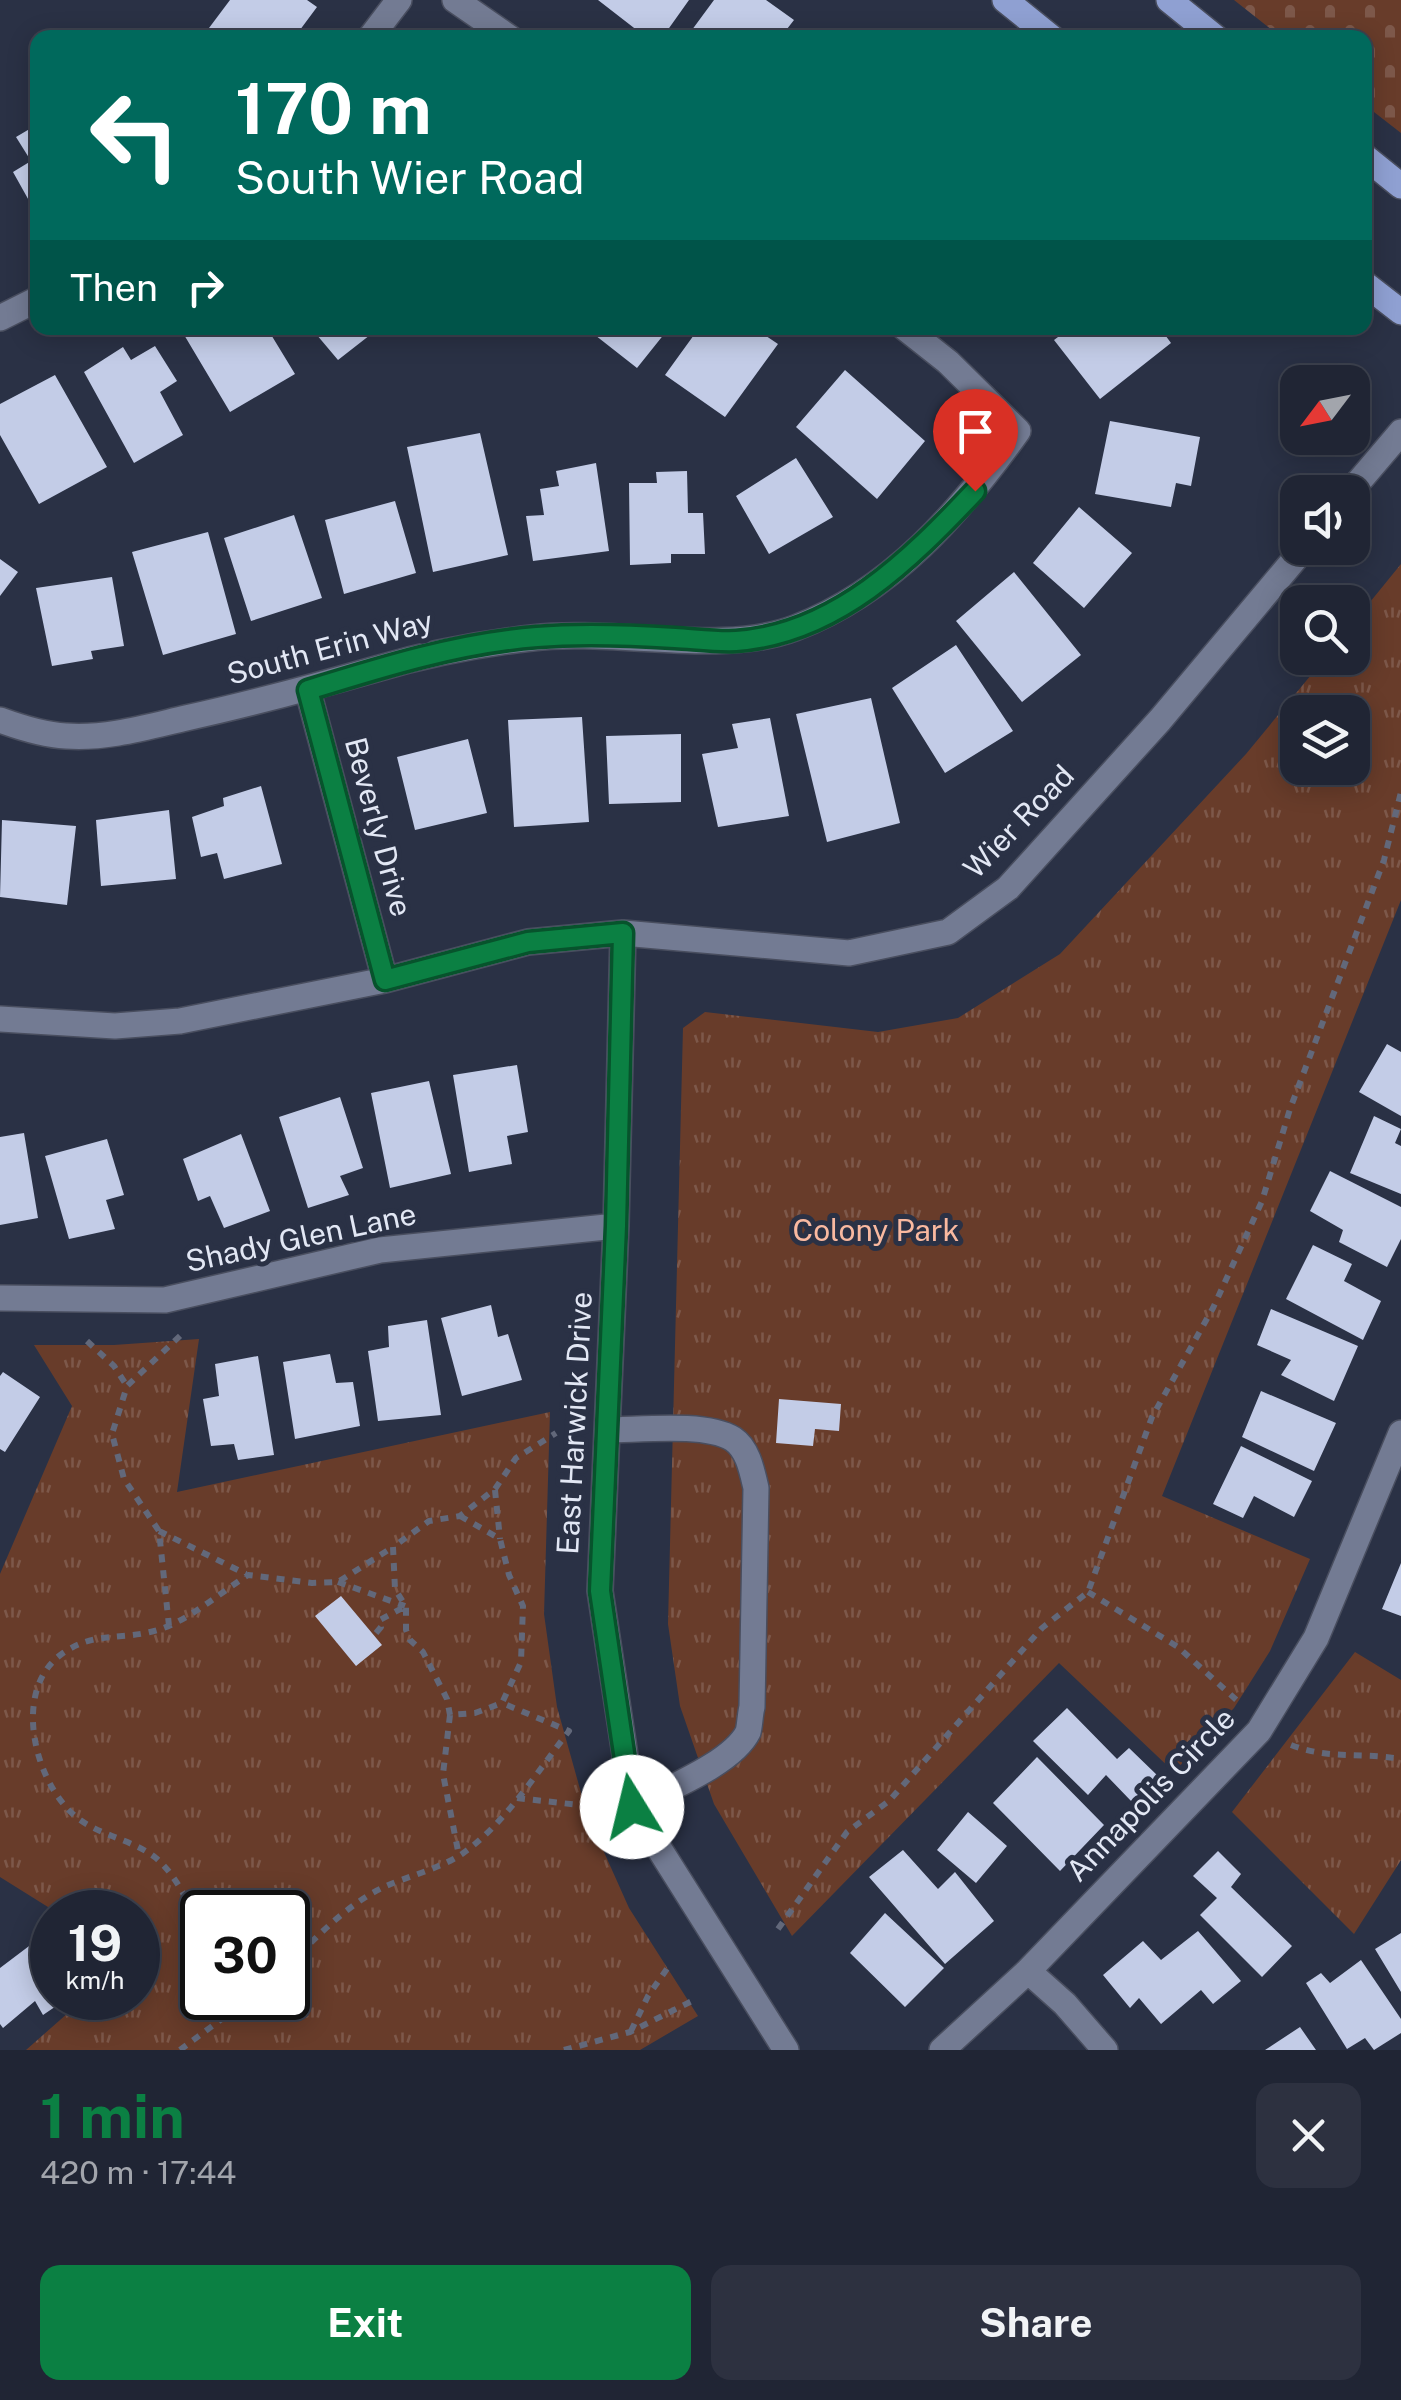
<!DOCTYPE html>
<meta charset="utf-8">
<style>
:root{--surface:#202534;--page:#2d3140;--text:#f1f3f6;--muted:#a2a5ac;--line:#3d424f;--accent:#0b8043}
body{margin:0;font-family:"Public Sans",sans-serif;background:var(--page);color:var(--text);height:100vh;display:flex;flex-direction:column;font-size:38px;white-space:nowrap}
*{box-sizing:border-box;margin:0}
p{font-size:32px;color:var(--muted)}
.icon{flex:none;width:55px;height:55px;fill:none;stroke:currentColor;stroke-width:2;stroke-linecap:round;stroke-linejoin:round}
.map{position:relative;height:2050px;overflow:hidden}
.sheet{display:flex;flex-direction:column;background:var(--surface);flex:1}
.sheet>*{flex:none}
.top-card{position:absolute;left:30px;top:30px;width:1342px;height:305px;border-radius:20px;box-shadow:0 5px 25px #0003,0 0 0 2px var(--line);background:#00695c;color:#fff;overflow:hidden}
.needle{width:65px;rotate:238deg}
.controls{position:absolute;left:1280px;top:365px;display:grid;gap:20px}
.controls a{display:grid;place-items:center;width:90px;height:90px;border-radius:20px;background:var(--surface);box-shadow:0 5px 25px #0003,0 0 0 2px var(--line);font-size:50px}
.speed{position:absolute;left:30px;top:1890px;display:flex;gap:20px;font-size:50px;font-weight:700;text-align:center}
.speed>*{display:grid;place-content:center;width:130px;height:130px;border-radius:50%;background:var(--surface);box-shadow:0 5px 25px #0003,0 0 0 2px var(--line);line-height:1}
.speed small{font-size:25px;font-weight:400}
.speed .limit{border:5px solid #111;border-radius:15px;background:#fff;color:#111}
.pin{position:absolute;display:grid;place-items:center;width:85px;height:85px;color:#fff;margin:-102px -42px;border-radius:50% 50% 50% 0;rotate:-45deg;box-shadow:0 0 10px #0007}
.pin .icon{rotate:45deg}
.me{position:absolute;width:110px;margin:-55px;rotate:351deg;stroke-linejoin:round;filter:drop-shadow(0 0 8px #0008)}
.turn{display:flex;align-items:center;gap:35px;height:210px;padding:0 40px;font-size:45px}
.turn .icon{width:130px;height:130px;stroke-width:2.5}
.turn b{display:block;font-size:70px;line-height:85px}
.then{display:flex;align-items:center;height:95px;padding:0 40px;background:#0003;gap:20px;font-size:38px}
.round{display:grid;place-items:center;flex:none;width:105px;height:105px;border-radius:20px;background:var(--page)}
.head{display:flex;align-items:center;justify-content:space-between;height:170px;padding:0 40px}
h1{font-size:60px;font-weight:700;line-height:75px;color:var(--accent)}
.button{display:flex;gap:20px;margin-top:auto;padding:20px 40px}
.button a{flex:1;height:115px;border-radius:20px;background:var(--accent);color:#fff;font-size:40px;font-weight:700;line-height:115px;text-align:center}
.button a+a{background:var(--page);color:var(--text)}
.map>svg:first-child{display:block}
</style>
<div class="map">
<svg width="1401" height="2050" viewBox="0 0 1401 2050">
<defs>
<pattern id="grass-tufts" width="24" height="20" patternUnits="userSpaceOnUse" patternTransform="scale(2.5)"><rect width="24" height="20" fill="#683c2a"/><path d="M3 7l-1-3M5 7V3M7 7l1-3M15 17l-1-3M17 17v-4M19 17l1-3" fill="none" stroke="#7d584a"/></pattern>
<pattern id="cemetery-stones" width="16" height="16" patternUnits="userSpaceOnUse" patternTransform="scale(2.5)"><rect width="16" height="16" fill="#683c2a"/><path d="M2 7V4a2 2 0 0 1 4 0v3zM10 15v-3a2 2 0 0 1 4 0v3z" fill="#7d584a"/></pattern>
</defs>
<rect width="100%" height="100%" fill="#2a3145"/>
<path fill="url(#grass-tufts)" fill-rule="evenodd" d="M1401 564V900L1162 1496 1310 1559 1270 1651 1234 1708 1174 1772 1059 1663 792 1936 714 1804 680 1706 668 1624 683 1028 705 1012 878 1032 958 1018 1060 954 1246 754 1325 658H1352L1353 623ZM1298 712H1352V768H1298Z
M199 1339 177 1492 550 1412 544 1614 557 1707 587 1814 629 1908 698 2016 640 2050H26L85 1998H138V1912L52 1913 48 1907 0 1877V1574L72 1406 34 1345H114ZM202 1912H288V1998H202Z
M1355 1652 1401 1680V1860L1354 1934 1232 1812Z"/>
<path fill="url(#cemetery-stones)" d="M1234 0H1401V133L1365 105V38L1281 37Z"/>
<path fill="#c3cce7" d="M230 0H307L317 7 294 38H221L209 28Z
M598 0H689L662 38H647Z
M714 0H766L794 20 780 38H686Z
M38 124V203L32 206 13 172 31 161 16 137Z
M180 328H267L295 374 230 412Z
M311 328H379L338 360Z
M586 328H669L637 368Z
M699 328H754L778 344 725 417 665 375Z
M1070 328H1160L1171 343 1100 399 1054 340Z
M155 346 177 381 160 392 183 435 134 463 84 372 123 347 131 360Z
M845 370 925 441 877 499 796 427Z
M55 375 107 467 39 504 0 435V404Z
M1110 421 1200 437 1191 486 1176 483 1171 507 1095 494Z
M480 433 508 555 433 572 407 447Z
M796 458 833 517 769 554 736 496Z
M596 463 609 551 533 561 526 516 544 515 540 489 559 486 556 471Z
M687 471 688 513H703L705 554H671V563L630 565 629 483H657L656 472Z
M395 501 416 573 344 594 325 520Z
M1079 507 1132 553 1084 608 1033 563Z
M294 515 322 598 251 621 224 538Z
M208 532 236 634 163 655 132 552Z
M0 559 18 572 0 596Z
M1014 572 1081 655 1022 702 956 621Z
M112 577 124 646 91 651 93 659 52 666 36 588Z
M956 645 1013 731 945 773 892 688Z
M871 698 900 823 827 842 796 714Z
M582 717 589 822 514 827 508 720Z
M770 718 789 816 718 827 702 754 738 748 732 724Z
M681 734V802L609 804 606 736Z
M468 739 487 813 415 830 397 757Z
M261 786 282 864 224 879 217 853 201 857 192 817 224 806 223 798Z
M169 810 176 879 101 886 96 820Z
M2 820 76 826 67 905 0 897Z
M1387 1044 1401 1052V1116L1359 1092Z
M517 1065 528 1132 507 1136 512 1164 469 1172 453 1075Z
M429 1081 451 1174 390 1188 371 1093Z
M340 1097 363 1168 340 1176 349 1195 308 1208 279 1117Z
M1374 1116 1401 1129 1395 1143 1401 1146V1194L1350 1173Z
M24 1133 38 1218 0 1225V1137Z
M241 1134 270 1211 224 1228 210 1196 198 1201 183 1159Z
M107 1139 124 1195 106 1200 115 1229 69 1239 45 1156Z
M1330 1171 1401 1207V1239L1387 1267 1339 1242 1343 1230 1310 1211Z
M1313 1245 1352 1264 1344 1281 1381 1301 1363 1340 1286 1299Z
M491 1305 498 1337 508 1334 522 1380 462 1396 441 1318Z
M1271 1309 1358 1346 1334 1401 1281 1375 1291 1360 1257 1345Z
M427 1320 441 1415 378 1421 368 1351 389 1347 388 1326Z
M330 1354 336 1383 353 1382 360 1426 295 1439 283 1362Z
M258 1356 274 1455 238 1460 234 1444 211 1446 203 1399 219 1396 215 1364Z
M3 1372 40 1397 5 1452 0 1449V1376Z
M1261 1391 1336 1423 1314 1471 1242 1437Z
M779 1399 841 1404 839 1431 815 1429 813 1446 776 1443Z
M1241 1446 1312 1481 1294 1517 1254 1496 1243 1518 1213 1504Z
M1401 1563V1616L1382 1609Z
M341 1596 382 1645 356 1666 315 1616Z
M1067 1708 1117 1759 1129 1748 1158 1776 1132 1802 1106 1775 1088 1795 1033 1741Z
M1037 1757 1104 1825 1060 1871 993 1803Z
M968 1812 1007 1846 976 1883 937 1850Z
M903 1850 938 1889 955 1872 994 1921 945 1964 869 1877Z
M1218 1851 1241 1874 1231 1887 1292 1946 1262 1977 1200 1915 1217 1898 1193 1876Z
M885 1913 944 1968 905 2007 850 1953Z
M1198 1931 1241 1981 1213 2004 1201 1990 1161 2024 1139 1998 1130 2008 1103 1975 1143 1941 1161 1960Z
M1401 1933V1992L1375 1949Z
M41 1937 52 1952V1998H68L43 2015 35 2001 3 2028 0 2024V1968Z
M1361 1960 1401 2019V2033L1374 2050 1365 2038 1347 2049 1306 1983 1321 1973 1330 1983Z
M1300 2027 1316 2050H1265Z"/>
<g fill="none" stroke-linecap="round" stroke-linejoin="round">
<g stroke="#494e5f" stroke-width="28">
<path id="minor" d="M455 0 510 38
M370 38 399 0
M0 318 38 299
M1350 492 1401 432
M308 691 385 980
M0 720C19 727 46 735 66 736 106 739 147 727 186 718 250 704 313 687 376 669 427 654 479 644 532 638 613 628 722 656 795 628 892 591 959 513 1018 431L948 362 905 328
M623 933 616 1226 600 1591 633 1807 786 2050
M0 1019 115 1026 180 1021 385 980 528 942 623 933 849 953 948 932 1008 888 1160 720 1304 548
M0 1298 165 1300 380 1250 616 1226
M607 1430C639 1430 705 1422 733 1439 748 1449 752 1471 756 1488L752 1707C750 1714 750 1725 748 1732 732 1764 664 1790 633 1807
M1028 1971 1065 2004 1105 2050
M942 2050 1028 1971 1259 1731 1316 1638 1401 1433"/>
</g>
<g stroke="#494e5f" stroke-width="28">
<path id="major" d="M1005 0 1052 38
M1169 0 1216 38
M1365 157 1401 186
M1365 284 1401 312"/>
</g>
<path stroke="#62687a" stroke-width="6" stroke-dasharray="8 8" stroke-linecap="butt" d="M87 1341 114 1366 127 1386
M495 1490 500 1539
M460 1516 500 1539 509 1575 523 1606 521 1662 502 1703 475 1713 450 1715 447 1699 423 1652 410 1640 406 1630V1607L395 1589 393 1547 429 1521 460 1516 495 1489 516 1458 556 1433
M159 1531 246 1574
M338 1582 405 1606
M1088 1592 1178 1647 1242 1705
M169 1626 159 1531 124 1479 112 1434 127 1386 181 1335
M376 1633 381 1627 380 1620 404 1607
M450 1715 443 1774 459 1856
M1291 1745C1330 1760 1361 1752 1401 1759
M517 1798 588 1806
M778 1929 847 1832 889 1801 1042 1628 1088 1592 1152 1417 1213 1308 1262 1201 1290 1109 1384 860 1401 792
M202 1944C195 1914 180 1879 156 1858 132 1839 99 1836 75 1816 34 1781 11 1689 63 1653 94 1632 116 1640 150 1632 184 1625 218 1594 248 1575L312 1583 338 1582 393 1547
M288 1965C317 1937 346 1905 384 1887 408 1876 439 1869 462 1854 505 1824 537 1772 569 1731L502 1703
M210 1998 213 2026
M631 2031 648 1996 671 1963
M180 2050 250 1998
M564 2050 630 2032 694 2000"/>
<use href="#minor" stroke="#737b93" stroke-width="25"/>
<use href="#major" stroke="#8fa0d2" stroke-width="25"/>
</g>
<g fill="none" stroke-linecap="round" stroke-linejoin="round">
<g stroke="#07532c" stroke-width="25">
<path id="route" d="M632 1807 600 1591 616 1226 623 933 528 942 385 980 308 690C382 667 459 643 537 637 583 633 629 635 675 638 694 639 716 642 736 641 836 634 910 560 975 491"/>
</g>
<use href="#route" stroke="#0b8043" stroke-width="18"/>
</g>
<g text-anchor="middle" stroke-width="10" stroke-linejoin="round" paint-order="stroke">
<g font-size="30" fill="#e2e7f4" stroke="#2a3145">
<text transform="translate(330 648) rotate(-15)" y="10">South Erin Way</text>
<text transform="translate(1019 822) rotate(-46)" y="10">Wier Road</text>
<text transform="translate(378 827) rotate(75)" y="10">Beverly Drive</text>
<text transform="translate(301 1238) rotate(-12)" y="10">Shady Glen Lane</text>
<text transform="translate(575 1423) rotate(-87)" y="10">East Harwick Drive</text>
<text transform="translate(1151 1795) rotate(-46)" y="10">Annapolis Circle</text>
</g>
<g font-size="30" fill="#f9b9a0" stroke="#2a3145">
<text x="876" y="1241">Colony Park</text>
</g>
</g>
</svg>
<div class="controls">
<a><svg class="needle" viewBox="-14 -14 28 28"><path d="M0-13l5 13h-10z" fill="#e53935"/><path d="M0 13l5-13h-10z" fill="#a2a5ac"/></svg></a>
<a><svg class="icon" aria-label="sound" viewBox="0 0 24 24"><path d="M4 9h4l5-4v14l-5-4H4zM17 9q2 3 0 6"/></svg></a>
<a><svg class="icon" aria-label="search" viewBox="0 0 24 24"><circle cx="10" cy="10" r="6"/><path d="M15 15l6 6"/></svg></a>
<a><svg class="icon" aria-label="layers" viewBox="0 0 24 24"><path d="M12 4l9 5-9 5-9-5zM3 14l9 5 9-5"/></svg></a>
</div>
<div class="speed"><div>19<small>km/h</small></div><div class="limit">30</div></div>
<div class="pin" style="left:975px;top:491px;background:#d93025"><svg class="icon" aria-label="arrive" viewBox="0 0 24 24"><path d="M6 21V4h12l-3 4 3 4H6"/></svg></div>
<svg class="me" style="left:632px;top:1807px" viewBox="-20 -20 40 40"><circle r="19" fill="#fff"/><path d="M0-13L10 11 0 6-10 11z" fill="#0b8043"/></svg>
<div class="top-card">
<div class="turn"><svg class="icon" aria-label="left" viewBox="0 0 24 24"><path d="M17 20v-9H6M10 6l-5 5 5 5"/></svg><div><b>170 m</b>South Wier Road</div></div>
<div class="then">Then<svg class="icon" aria-label="right" viewBox="0 0 24 24"><path d="M7 20v-9h11M14 6l5 5-5 5"/></svg></div>
</div>
</div>
<section class="sheet">
<div class="head"><div><h1>1 min</h1><p>420 m · 17:44</p></div><a class="round"><svg class="icon" aria-label="close" viewBox="0 0 24 24"><path d="M6 6l12 12M18 6L6 18"/></svg></a></div>
<div class="button"><a>Exit</a><a>Share</a></div>
</section>
